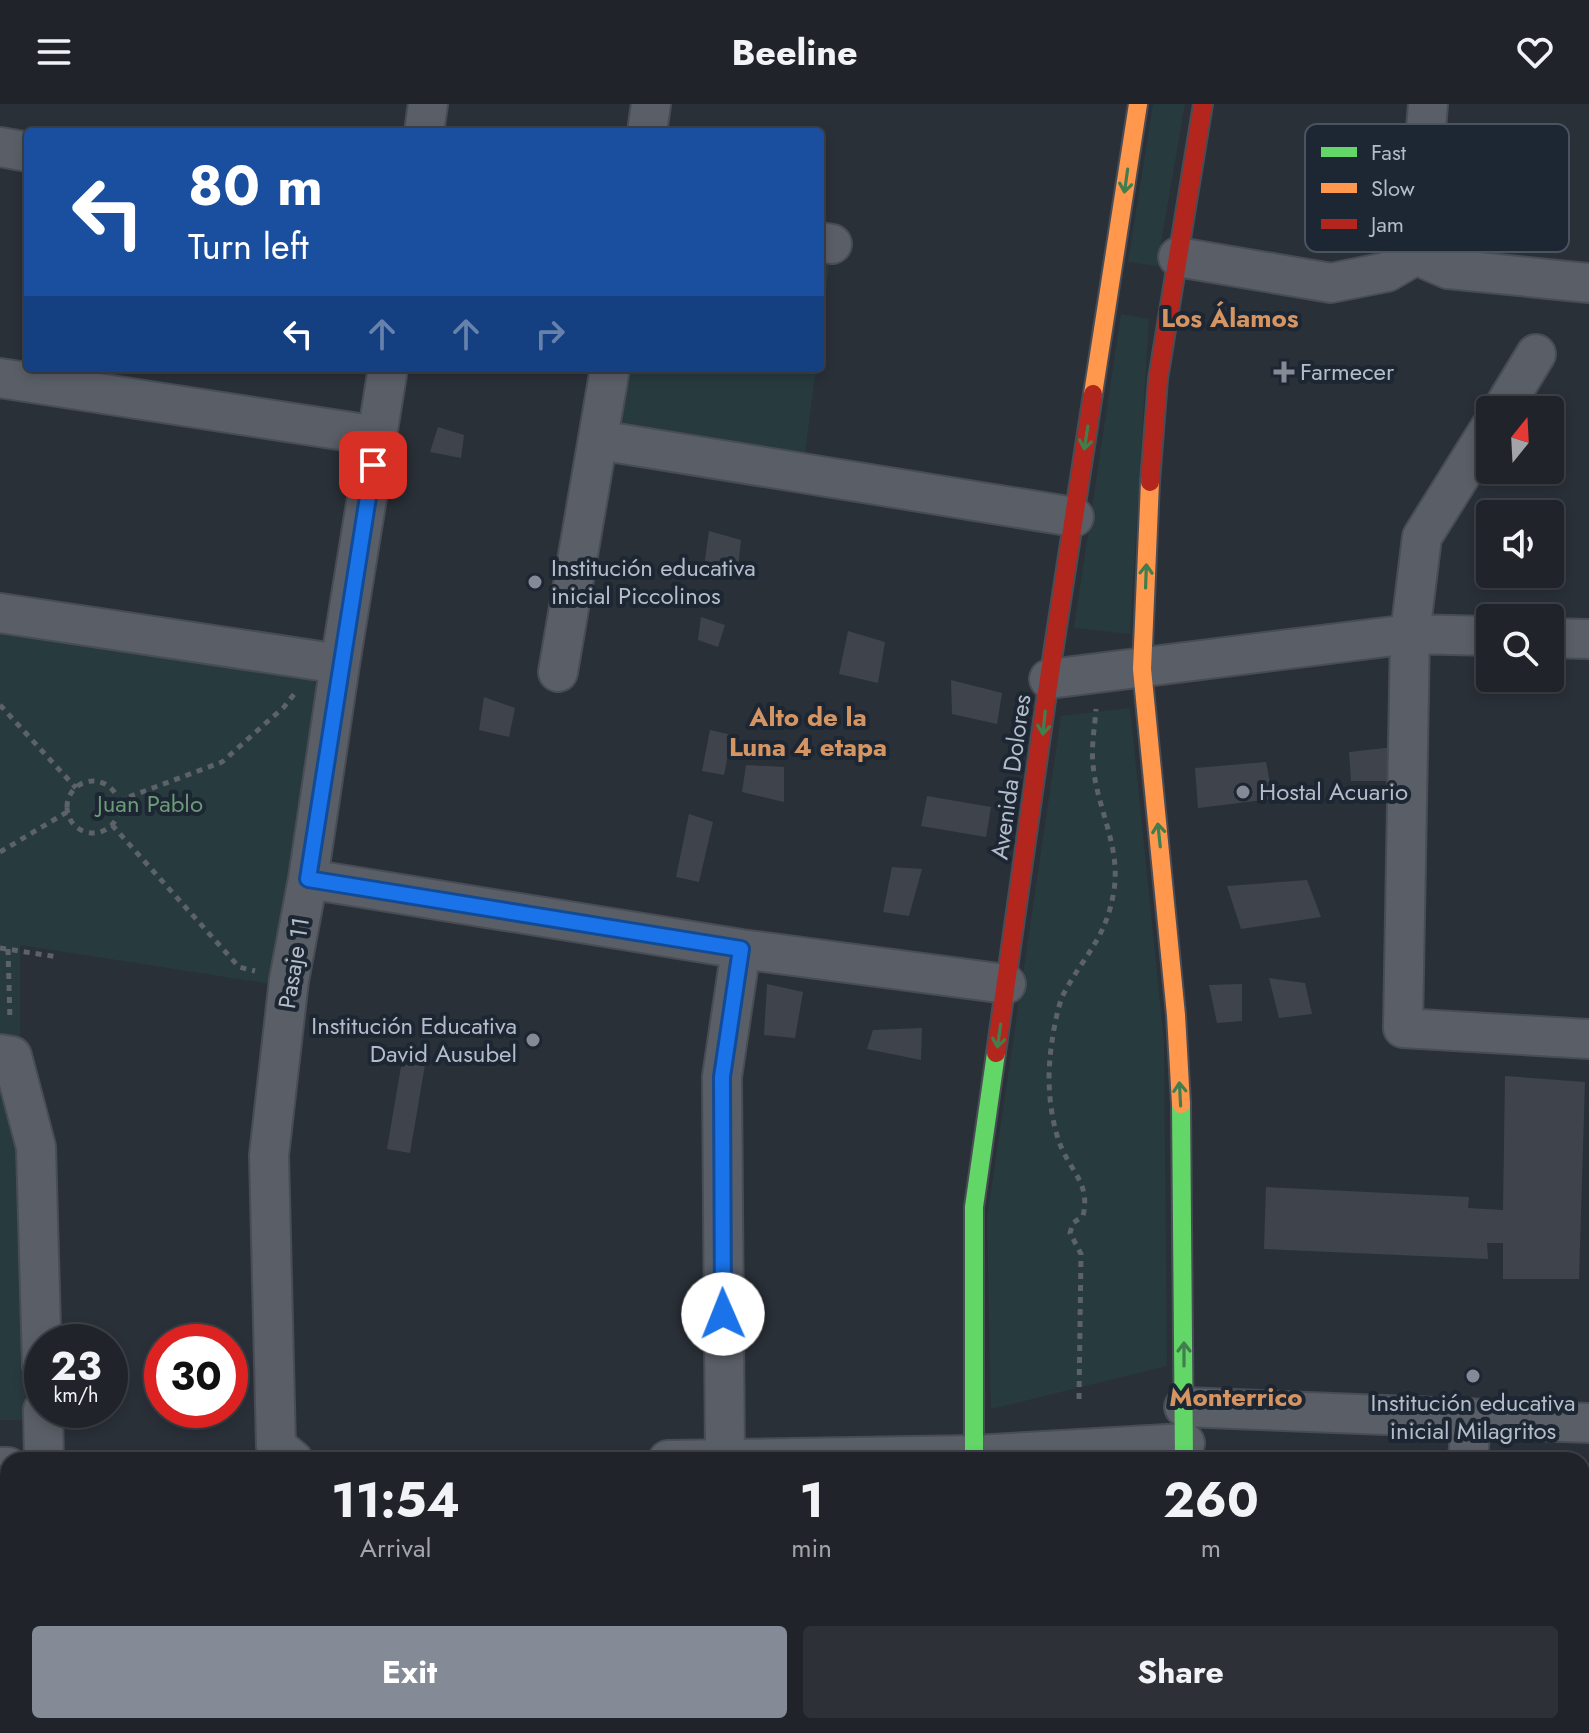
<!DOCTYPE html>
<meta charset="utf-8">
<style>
:root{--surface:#20242a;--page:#2d3036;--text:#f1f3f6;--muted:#a2a4a8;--line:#3d4147;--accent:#848b96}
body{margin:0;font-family:Jost,sans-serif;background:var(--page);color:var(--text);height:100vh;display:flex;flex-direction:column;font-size:30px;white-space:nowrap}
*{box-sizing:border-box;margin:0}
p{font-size:26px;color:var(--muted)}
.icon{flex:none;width:44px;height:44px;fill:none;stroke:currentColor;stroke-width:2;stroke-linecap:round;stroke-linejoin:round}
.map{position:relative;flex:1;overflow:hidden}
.drawer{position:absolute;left:0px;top:1348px;width:1590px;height:282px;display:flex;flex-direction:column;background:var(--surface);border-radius:24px 24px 0 0;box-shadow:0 4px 12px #0003,0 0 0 2px var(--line)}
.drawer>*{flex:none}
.guide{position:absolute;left:24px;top:24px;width:800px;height:244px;border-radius:8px;box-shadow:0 4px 12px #0003,0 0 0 2px var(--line);background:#1a4fa0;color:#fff;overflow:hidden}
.needle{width:52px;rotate:18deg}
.tools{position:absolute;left:1476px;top:292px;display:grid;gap:16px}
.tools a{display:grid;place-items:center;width:88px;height:88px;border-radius:8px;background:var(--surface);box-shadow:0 4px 12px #0003,0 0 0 2px var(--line);font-size:40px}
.speed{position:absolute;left:24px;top:1220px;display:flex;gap:16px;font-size:40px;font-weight:700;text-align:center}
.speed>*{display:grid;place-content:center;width:104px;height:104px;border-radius:50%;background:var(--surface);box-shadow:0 4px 12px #0003,0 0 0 2px var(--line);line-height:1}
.speed small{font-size:20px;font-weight:400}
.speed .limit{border:12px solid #d22;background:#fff;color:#111}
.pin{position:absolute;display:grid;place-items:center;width:68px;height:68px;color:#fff;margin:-34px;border-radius:16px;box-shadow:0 4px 12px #0006}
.me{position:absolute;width:88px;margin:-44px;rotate:359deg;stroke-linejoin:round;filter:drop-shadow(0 0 6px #0008)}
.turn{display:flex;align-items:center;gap:28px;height:168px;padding:0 32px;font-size:36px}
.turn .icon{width:104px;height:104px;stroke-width:2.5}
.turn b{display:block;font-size:56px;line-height:68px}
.lanes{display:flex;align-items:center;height:76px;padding:0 32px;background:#0003;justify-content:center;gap:40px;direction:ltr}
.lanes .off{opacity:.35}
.eta{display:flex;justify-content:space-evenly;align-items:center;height:136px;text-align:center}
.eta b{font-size:48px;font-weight:700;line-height:56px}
.primary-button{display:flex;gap:16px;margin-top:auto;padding:16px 32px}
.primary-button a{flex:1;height:92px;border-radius:8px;background:var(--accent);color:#fff;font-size:32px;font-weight:700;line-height:92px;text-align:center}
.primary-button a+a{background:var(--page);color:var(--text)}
header{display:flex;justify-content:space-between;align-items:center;height:104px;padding:0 32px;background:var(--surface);font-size:36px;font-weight:700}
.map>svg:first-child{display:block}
</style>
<header><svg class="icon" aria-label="menu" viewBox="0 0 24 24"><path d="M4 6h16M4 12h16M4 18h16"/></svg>Beeline<svg class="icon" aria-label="heart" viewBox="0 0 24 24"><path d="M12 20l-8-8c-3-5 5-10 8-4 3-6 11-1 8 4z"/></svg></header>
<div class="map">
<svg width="1589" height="1629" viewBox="0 0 1589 1629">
<rect width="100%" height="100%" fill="#2a3038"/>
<path fill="#273a3e" d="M1153 0H1185L1157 162 1128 158Z
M820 154 830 156 820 231Z
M1121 210 1149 215 1130 530 1074 524Z
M624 264H816L804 357 615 330Z
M0 522 309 572 321 586 271 880 20 841V939L37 1316H0Z
M1130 604 1164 937 1167 1262 991 1305 987 1114 1061 612Z
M584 1622H725V1629H584Z
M993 1622H1149L1148 1629H993Z"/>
<path fill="#3f444c" d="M438 323 464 331 461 354 430 348Z
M709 427 741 436 738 464 704 463Z
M701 513 725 521 718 543 698 536Z
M848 527 885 538 878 579 839 570Z
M951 576 1002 589 997 620 952 610Z
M484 593 515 604 509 633 479 626Z
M710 626 732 631 724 671 702 667Z
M1394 643 1399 677H1351L1349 648Z
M1266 658 1273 695 1198 704 1195 664Z
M746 661 784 663V698L742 688Z
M927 692 991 703 986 733 921 722Z
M689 710 713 718 699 778 676 773Z
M892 763 922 765 909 812 883 808Z
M1307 776 1321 813 1241 825 1227 782Z
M1269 874 1305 879 1312 910 1279 914Z
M767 880 803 888 795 934 764 931Z
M1242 880V917L1217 919 1209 881Z
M922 924 921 956 867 945 873 926Z
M404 945 427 949 410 1049 387 1045Z
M1505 972 1585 978 1579 1175H1503V1139H1487L1488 1155 1264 1145 1266 1083 1469 1093 1468 1104 1503 1106Z
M0 1406H8V1469L0 1470Z"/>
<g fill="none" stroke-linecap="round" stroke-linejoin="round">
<g stroke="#484c55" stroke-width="42">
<path id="street" d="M1428 0 1416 151 1448 165 1589 179
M424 28 428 0
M647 28 651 0
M0 43 28 48
M820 138 832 140
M1178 153 1331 179 1387 168 1416 151
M0 274 378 332
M1502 306 1536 250
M1490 324 1422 433 1410 530 1403 924 1589 935
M598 336 1074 413
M0 509 340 560
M1550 534 1589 535
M558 568 610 264
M1049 575 1410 530 1490 532
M308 775 741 845 1006 880
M0 950 12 952 36 1043 42 1261
M1184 1303 1589 1319
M43 1306 44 1356
M725 1355 722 973 741 845
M293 1356 276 1342 269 1051 289 876 308 775 340 560 388 264
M668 1356 974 1351 1185 1339
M1468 1356 1471 1314
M0 1363H8
M0 1593H8
M54 1622 55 1629
M304 1622V1629
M739 1622V1629
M539 1629V1622
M1449 1629V1622"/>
</g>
<g stroke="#484c55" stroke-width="22">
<path id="fast" d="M1181 1000 1184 1356
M974 1356V1103L996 949"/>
</g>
<g stroke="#484c55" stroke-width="22">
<path id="slow" d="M1093 290 1138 0
M1150 378 1142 565 1176 911 1181 1000
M979 1622V1629
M1168 1622V1629"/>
</g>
<g stroke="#484c55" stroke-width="22">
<path id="jam" d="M1150 378 1158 275 1203 0
M996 949 1049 575 1093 290"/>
</g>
<path stroke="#5c6268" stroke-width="5" stroke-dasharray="6 6" stroke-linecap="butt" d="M0 601 76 684
M67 703a26 26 0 1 1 52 0a26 26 0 1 1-52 0Z
M118 697 222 658 284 603 295 589
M112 721 239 863 255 867
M0 748 67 708
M0 844 58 853
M8 845 10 917
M1079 1295 1081 1150 1070 1129 1073 1119 1083 1112C1090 1081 1074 1071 1062 1045 1051 1020 1047 982 1050 955 1051 939 1057 902 1064 889 1085 850 1107 833 1114 786 1121 742 1096 702 1093 660 1091 642 1095 622 1096 605"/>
<use href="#street" stroke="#5a5e66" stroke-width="38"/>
<use href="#fast" stroke="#63d668" stroke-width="18"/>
<use href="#slow" stroke="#ff974d" stroke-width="18"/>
<use href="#jam" stroke="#b3261e" stroke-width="18"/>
</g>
<defs><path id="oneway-shaft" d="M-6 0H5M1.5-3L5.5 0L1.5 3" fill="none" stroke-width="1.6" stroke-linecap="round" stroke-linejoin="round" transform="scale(2)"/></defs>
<g stroke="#407e4e">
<use href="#oneway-shaft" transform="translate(1126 77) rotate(98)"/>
<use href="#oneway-shaft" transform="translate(1086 334) rotate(99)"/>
<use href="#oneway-shaft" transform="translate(1146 472) rotate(-88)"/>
<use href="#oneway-shaft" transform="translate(1044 619) rotate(96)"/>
<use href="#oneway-shaft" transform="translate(1159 731) rotate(-96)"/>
<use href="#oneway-shaft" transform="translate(999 932) rotate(98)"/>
<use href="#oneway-shaft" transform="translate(1180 990) rotate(-93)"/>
<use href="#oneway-shaft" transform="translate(1184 1250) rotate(-90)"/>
</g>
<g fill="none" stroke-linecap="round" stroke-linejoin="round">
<g stroke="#114b97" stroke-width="20">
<path id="route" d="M373 361 308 775 741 845 722 973 723 1210"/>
</g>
<use href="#route" stroke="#1a73e8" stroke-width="14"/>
</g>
<g fill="#848b96" stroke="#1d2633" stroke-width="3">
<path d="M1280 256h8v8h8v8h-8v8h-8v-8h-8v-8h8z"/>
<circle cx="535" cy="478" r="8"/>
<circle cx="1243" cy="688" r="8"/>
<circle cx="533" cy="936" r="8"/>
<circle cx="1473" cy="1272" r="8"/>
</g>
<g text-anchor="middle" stroke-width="8" stroke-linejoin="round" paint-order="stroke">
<g font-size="24" fill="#b4bcc9" stroke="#1d2633" text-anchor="start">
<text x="1300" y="276">Farmecer</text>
<text x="551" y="472">Institución educativa<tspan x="551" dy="28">inicial Piccolinos</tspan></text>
<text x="1259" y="696">Hostal Acuario</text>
<text x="517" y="930" text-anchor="end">Institución Educativa<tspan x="517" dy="28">David Ausubel</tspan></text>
<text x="1473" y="1307" text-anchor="middle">Institución educativa<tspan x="1473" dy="28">inicial Milagritos</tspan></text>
</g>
<g font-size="24" fill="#b4bcc9" stroke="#1d2633">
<text transform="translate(1011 673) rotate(-82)" y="8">Avenida Dolores</text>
<text transform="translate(294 859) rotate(-81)" y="8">Pasaje 11</text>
</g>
<g font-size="24" fill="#6b9a76" stroke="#1d2633">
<text x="150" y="708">Juan Pablo</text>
</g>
<g font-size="26" font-weight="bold" fill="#d59563" stroke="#1d2633">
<text x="1230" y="223">Los Álamos</text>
<text x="808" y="622">Alto de la<tspan x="808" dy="30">Luna 4 etapa</tspan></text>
<text x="1236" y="1302">Monterrico</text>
</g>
</g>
<rect x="1305" y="20" width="264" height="128" rx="12" fill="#1d2633" stroke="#4a5360" stroke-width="2"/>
<rect x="1321" y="43" width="36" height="10" fill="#63d668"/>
<rect x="1321" y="79" width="36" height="10" fill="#ff974d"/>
<rect x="1321" y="115" width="36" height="10" fill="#b3261e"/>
<g font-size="22" fill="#b4bcc9">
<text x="1371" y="56">Fast</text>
<text x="1371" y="92">Slow</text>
<text x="1371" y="128">Jam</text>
</g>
</svg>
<div class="tools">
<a><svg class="needle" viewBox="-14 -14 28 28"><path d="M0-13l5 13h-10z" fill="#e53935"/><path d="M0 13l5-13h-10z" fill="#a2a4a8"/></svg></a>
<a><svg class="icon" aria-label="sound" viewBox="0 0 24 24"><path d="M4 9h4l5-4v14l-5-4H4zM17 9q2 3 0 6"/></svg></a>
<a><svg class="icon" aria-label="search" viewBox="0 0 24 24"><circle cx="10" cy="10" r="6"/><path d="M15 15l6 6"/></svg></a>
</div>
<div class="speed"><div>23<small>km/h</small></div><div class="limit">30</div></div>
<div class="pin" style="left:373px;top:361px;background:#d93025"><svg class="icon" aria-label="arrive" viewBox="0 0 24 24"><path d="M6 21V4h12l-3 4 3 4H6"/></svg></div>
<svg class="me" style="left:723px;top:1210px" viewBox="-20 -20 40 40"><circle r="19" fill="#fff"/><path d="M0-13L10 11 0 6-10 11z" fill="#1a73e8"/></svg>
<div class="guide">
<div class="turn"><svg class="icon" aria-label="left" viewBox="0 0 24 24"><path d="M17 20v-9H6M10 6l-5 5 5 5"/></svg><div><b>80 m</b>Turn left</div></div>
<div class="lanes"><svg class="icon" aria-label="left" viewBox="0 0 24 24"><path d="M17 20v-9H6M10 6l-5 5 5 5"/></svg><svg class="icon off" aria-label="ahead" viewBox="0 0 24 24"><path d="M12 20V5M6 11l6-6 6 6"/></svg><svg class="icon off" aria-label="ahead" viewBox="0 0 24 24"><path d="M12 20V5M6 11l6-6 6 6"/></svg><svg class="icon off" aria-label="right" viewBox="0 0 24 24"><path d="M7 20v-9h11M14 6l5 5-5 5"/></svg></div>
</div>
<section class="drawer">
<div class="eta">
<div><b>11:54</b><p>Arrival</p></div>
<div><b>1</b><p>min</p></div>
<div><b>260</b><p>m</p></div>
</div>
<div class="primary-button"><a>Exit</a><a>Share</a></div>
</section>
</div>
